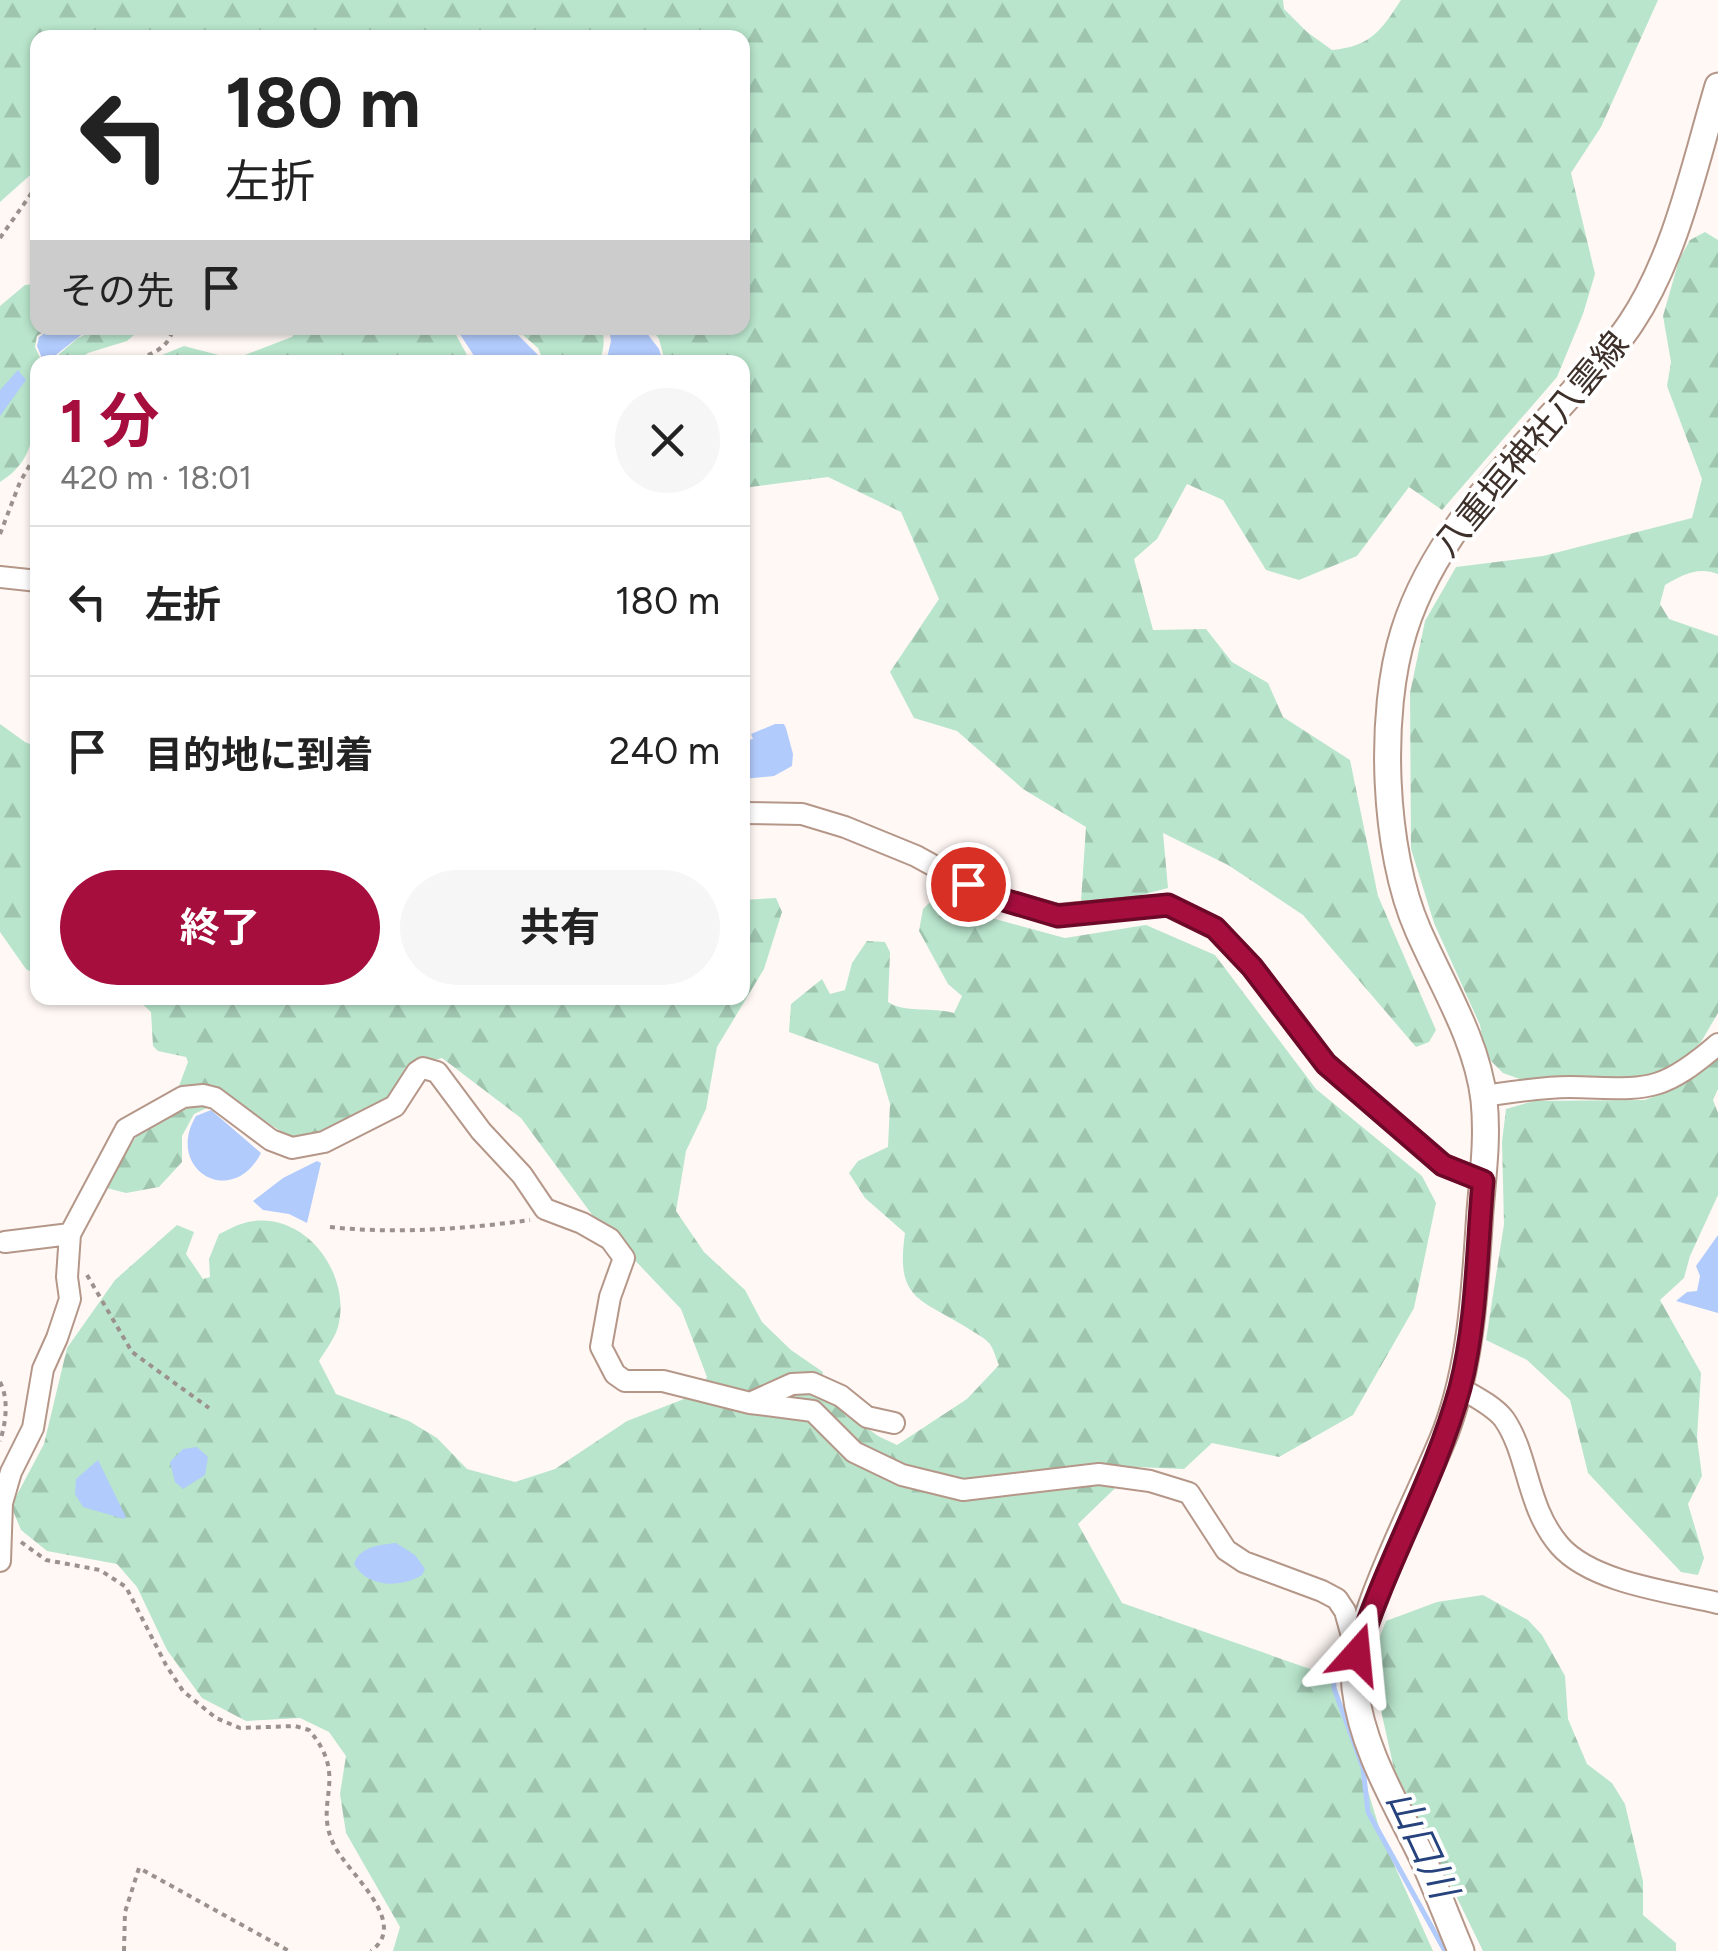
<!DOCTYPE html>
<html lang="ja">
<meta charset="utf-8">
<style>
:root{--surface:#fff;--page:#f6f6f6;--text:#222;--muted:#767676;--line:#e0e0e0;--accent:#a60e3e}
body{margin:0;font-family:Figtree,"Noto Sans JP",sans-serif;background:var(--page);color:var(--text);height:100vh;display:flex;flex-direction:column;font-size:38px;white-space:nowrap}
*{box-sizing:border-box;margin:0}
p{font-size:32px;color:var(--muted)}
.icon{flex:none;width:55px;height:55px;fill:none;stroke:currentColor;stroke-width:2;stroke-linecap:round;stroke-linejoin:round}
.map{position:relative;flex:1;overflow:hidden}
.sheet{position:absolute;left:30px;top:355px;width:720px;height:650px;display:flex;flex-direction:column;background:var(--surface);border-radius:20px;box-shadow:0 2px 8px #0004}
.sheet>*{flex:none}
.guide{position:absolute;left:30px;top:30px;width:720px;height:305px;border-radius:20px;box-shadow:0 2px 8px #0004;background:#fff;color:var(--text);overflow:hidden}
.pin{position:absolute;display:grid;place-items:center;width:85px;height:85px;color:#fff;margin:-42px;border:5px solid #fff;border-radius:50%;box-shadow:0 2px 10px #0007}
.me{position:absolute;width:110px;margin:-55px;rotate:18deg;stroke-linejoin:round;filter:drop-shadow(0 0 8px #0008)}
.turn{display:flex;align-items:center;gap:35px;height:210px;padding:0 30px;font-size:45px}
.turn .icon{width:130px;height:130px;stroke-width:2.5}
.turn b{display:block;font-size:70px;line-height:85px}
.then{display:flex;align-items:center;height:95px;padding:0 30px;background:#0003;gap:20px;font-size:38px}
.round{display:grid;place-items:center;flex:none;width:105px;height:105px;border-radius:52px;background:var(--page)}
.head{display:flex;align-items:center;justify-content:space-between;height:170px;padding:0 30px}
h1{font-size:60px;font-weight:700;line-height:75px;color:var(--accent)}
.button{display:flex;gap:20px;margin-top:auto;padding:20px 30px}
.button a{flex:1;height:115px;border-radius:60px;background:var(--accent);color:#fff;font-size:40px;font-weight:700;line-height:115px;text-align:center}
.button a+a{background:var(--page);color:var(--text)}
ul{padding:0;list-style:none}
li{display:flex;align-items:center;gap:30px;height:150px;padding:0 30px;border-top:2px solid var(--line)}
li div{flex:1}
li b{display:block;font-size:38px}
li em{font-style:normal}
.map>svg:first-child{display:block}
</style>
<div class="map">
<svg width="1718" height="1951" viewBox="0 0 1718 1951">
<defs>
<pattern id="forest-firs" width="22" height="20" patternUnits="userSpaceOnUse" patternTransform="scale(2.5)"><rect width="22" height="20" fill="#b9e5cc"/><path d="M5 1l3.5 6h-7zM16 11l3.5 6h-7z" fill="#a0c5af"/></pattern>
</defs>
<rect width="100%" height="100%" fill="#fff8f5"/>
<path fill="url(#forest-firs)" d="M0 0H1283L1284 9 1307 32 1332 50C1371 46 1380 32 1401 0H1658L1601 127 1571 173 1595 274 1583 314 1557 377 1442 510 1409 487 1357 556 1299 580 1266 570 1223 500 1187 484 1157 539 1134 559 1153 630 1206 629 1232 662 1268 683 1283 717 1350 760 1378 896 1436 1030 1429 1042 1416 1047 1303 915 1228 865 1163 833 1168 888 1126 899 1081 901 1086 827 1023 789 957 731 914 718 890 672 939 599 901 512 828 477 743 488 742 362H665L659 339 651 328H742V38H38L37 169 0 202Z
M1705 232 1718 240V574C1698 566 1682 575 1665 585L1660 604 1669 619 1718 636V1013L1701 1042 1675 1067 1639 1079 1593 1076 1528 1082 1503 1073 1485 1055 1480 1025 1434 923 1411 849 1410 693 1425 621 1456 567 1543 556 1692 518 1702 479 1667 386 1671 362 1663 316 1679 260 1690 240Z
M37 284 38 328H50L37 336 35 347 42 362H38L37 401 32 409C37 439 27 466 0 482V306L25 285Z
M99 328H142L127 341 88 353 75 362H50L78 338Z
M298 328H452L471 362H145L184 346 234 359 292 337Z
M515 328H602C605 341 604 350 599 362H544L538 348Z
M0 724 25 742 37 747V975L26 969 0 932Z
M948 885 984 916 1065 938 1146 925 1215 955 1316 1089 1422 1176 1436 1203 1414 1308 1353 1415 1279 1457 1212 1443 1184 1469 1137 1467 1078 1524 1122 1603 1333 1677 1383 1840 1433 1951H393L400 1927 346 1833 340 1794 346 1756 329 1732 300 1718 246 1721 202 1698 167 1650 137 1587 117 1564 47 1551 21 1530 11 1506 44 1444 67 1348 115 1280 177 1225 194 1232 186 1254 203 1279 210 1277 209 1259 219 1234C228 1230 238 1224 248 1222 305 1210 352 1274 338 1327 335 1338 325 1351 319 1361L336 1394 409 1421 437 1438 467 1469 515 1482 555 1469 627 1421 697 1394 707 1377 681 1309 593 1216 521 1118 442 1058 405 1068 394 1097 350 1121 295 1140 244 1108 209 1107 194 1114 182 1136V1162L159 1187 126 1193 103 1187 146 1122 176 1094 188 1062 186 1057 158 1051 153 1046 151 1012 136 998H742L743 900 776 898 782 912 764 969 717 1047 706 1109 686 1151 676 1211 704 1252 745 1290 762 1322 791 1350 823 1372 820 1394 878 1436 897 1445 967 1399 999 1365C996 1359 994 1349 989 1343 985 1338 975 1333 969 1329 921 1298 895 1302 905 1233L865 1198 849 1173 858 1161 888 1147 890 1104 878 1064 789 1032 791 1004 822 979 830 994 845 990 852 963 867 941 885 942 890 952 888 1002C903 1013 933 1007 954 1013L962 996 948 984 919 931 923 909Z
M1718 1052V1089L1713 1100 1718 1113V1195L1690 1256 1684 1278 1660 1300 1701 1373 1697 1438 1702 1476 1688 1504 1704 1558 1698 1575 1681 1572 1588 1473 1570 1400 1527 1360 1486 1340 1504 1224 1502 1142 1506 1109 1534 1101 1645 1100 1677 1088Z
M1483 1595 1528 1620 1542 1635 1565 1676 1568 1719 1587 1764 1612 1783 1625 1804 1643 1881V1915L1676 1943V1951H1483L1394 1769 1370 1661 1386 1621 1437 1602Z"/>
<path fill="#b1cbfc" d="M53 328H90L47 362 43 361 37 346 39 337Z
M456 328H511L541 358V362H478Z
M609 328H643L659 349 663 362H606L611 341Z
M18 370 26 380 0 416V390Z
M775 724H784L786 728 793 754 792 766 774 776 743 779V741L753 739 751 734Z
M211 1110 261 1153C232 1210 164 1169 196 1116Z
M317 1161 321 1163 307 1223 289 1214 263 1210 253 1201 283 1178Z
M1718 1235V1313L1676 1301 1687 1292 1697 1291 1700 1276 1696 1266Z
M197 1447 208 1457 205 1475 183 1489 175 1482 170 1462 183 1449Z
M98 1460 126 1517 124 1519 83 1507 75 1494 76 1479Z
M396 1543 415 1555 425 1569 422 1575C400 1588 368 1588 354 1564 360 1546 380 1545 396 1543Z"/>
<g fill="none" stroke-linecap="round" stroke-linejoin="round">
<path stroke="#b1cbfc" stroke-width="5" d="M1343 1645 1334 1658V1688L1363 1768 1368 1812 1445 1951"/>
<g stroke="#b59789" stroke-width="24">
<path id="minor" d="M0 577 38 581
M742 813 802 814 845 827 916 856 987 895 1057 915 1168 905 1215 928 1252 967 1326 1064 1443 1165 1483 1181
M1484 1096C1512 1092 1541 1087 1569 1087 1644 1088 1657 1097 1718 1044
M5 1242 70 1234
M1460 1388C1474 1396 1494 1406 1504 1419 1529 1455 1526 1507 1560 1546 1593 1583 1672 1592 1718 1603
M750 1403 813 1411 854 1452 902 1475 963 1490 1099 1474 1150 1481 1189 1493 1226 1550 1244 1562 1322 1591 1337 1599 1345 1611 1357 1654
M0 1561 2 1503 11 1472 33 1428 43 1369 57 1338 70 1299 67 1277 70 1234 126 1129 183 1097 203 1095 215 1098 271 1140 292 1148 324 1142 395 1106 417 1072 423 1068 437 1072 481 1131 522 1175 545 1209 582 1223 610 1239 624 1258 610 1297 601 1347 615 1374 625 1381H663L750 1403 792 1384 812 1383 841 1396 867 1417 894 1423"/>
</g>
<g stroke="#b59789" stroke-width="29">
<path id="major" d="M1461 1951C1448 1920 1436 1888 1422 1857 1396 1803 1362 1749 1355 1688 1349 1626 1422 1494 1446 1431 1472 1361 1475 1285 1480 1211 1483 1174 1488 1138 1484 1100 1477 1040 1442 985 1418 930 1383 851 1378 713 1404 631 1435 532 1512 461 1579 385 1597 365 1616 346 1631 323 1676 256 1695 163 1718 86"/>
</g>
<path stroke="#9c928d" stroke-width="4" stroke-dasharray="5 5" stroke-linecap="butt" d="M0 238 38 184
M129 362C149 355 169 350 173 328
M0 534 20 482 38 451
M330 1227C394 1234 466 1229 530 1220
M87 1275 132 1352 209 1408
M0 1382C9 1399 6 1423 0 1441
M21 1542 46 1560 100 1570 126 1587 166 1665 183 1691 216 1718 240 1728 295 1726 309 1730C351 1779 311 1802 335 1847 350 1875 410 1923 371 1951
M124 1951 125 1912 139 1868 289 1951"/>
<use href="#minor" stroke="#fff" stroke-width="20"/>
<use href="#major" stroke="#fff" stroke-width="25"/>
</g>
<g fill="none" stroke-linecap="round" stroke-linejoin="round">
<g stroke="#6c0928" stroke-width="25">
<path id="route" d="M968 884 987 895 1058 916 1168 905 1215 928 1252 967 1326 1064 1443 1165 1483 1181C1477 1249 1477 1322 1460 1388 1435 1480 1385 1564 1357 1654"/>
</g>
<use href="#route" stroke="#a60e3e" stroke-width="18"/>
</g>
<g text-anchor="middle" stroke-width="8" stroke-linejoin="round" paint-order="stroke">
<g font-size="35" fill="#3d302a" stroke="#fff">
<text transform="translate(1531 444) rotate(-50)" y="12">八重垣神社八雲線</text>
</g>
<g font-size="38" font-style="italic" fill="#26437d" stroke="#fff">
<text transform="translate(1422 1844) rotate(65)" y="13">山口川</text>
</g>
</g>
</svg>
<div class="pin" style="left:968px;top:884px;background:#d93025"><svg class="icon" aria-label="arrive" viewBox="0 0 24 24"><path d="M6 21V4h12l-3 4 3 4H6"/></svg></div>
<svg class="me" style="left:1357px;top:1654px" viewBox="-20 -20 40 40"><path d="M0-17L14 15 0 8-14 15z" fill="#a60e3e" stroke="#fff" stroke-width="4"/></svg>
<div class="guide">
<div class="turn"><svg class="icon" aria-label="left" viewBox="0 0 24 24"><path d="M17 20v-9H6M10 6l-5 5 5 5"/></svg><div><b>180 m</b>左折</div></div>
<div class="then">その先<svg class="icon" aria-label="arrive" viewBox="0 0 24 24"><path d="M6 21V4h12l-3 4 3 4H6"/></svg></div>
</div>
<section class="sheet">
<div class="head"><div><h1>1 分</h1><p>420 m · 18:01</p></div><a class="round"><svg class="icon" aria-label="close" viewBox="0 0 24 24"><path d="M6 6l12 12M18 6L6 18"/></svg></a></div>
<ul>
<li><svg class="icon" aria-label="left" viewBox="0 0 24 24"><path d="M17 20v-9H6M10 6l-5 5 5 5"/></svg><div><b>左折</b></div><em>180 m</em></li>
<li><svg class="icon" aria-label="arrive" viewBox="0 0 24 24"><path d="M6 21V4h12l-3 4 3 4H6"/></svg><div><b>目的地に到着</b></div><em>240 m</em></li>
</ul>
<div class="button"><a>終了</a><a>共有</a></div>
</section>
</div>
